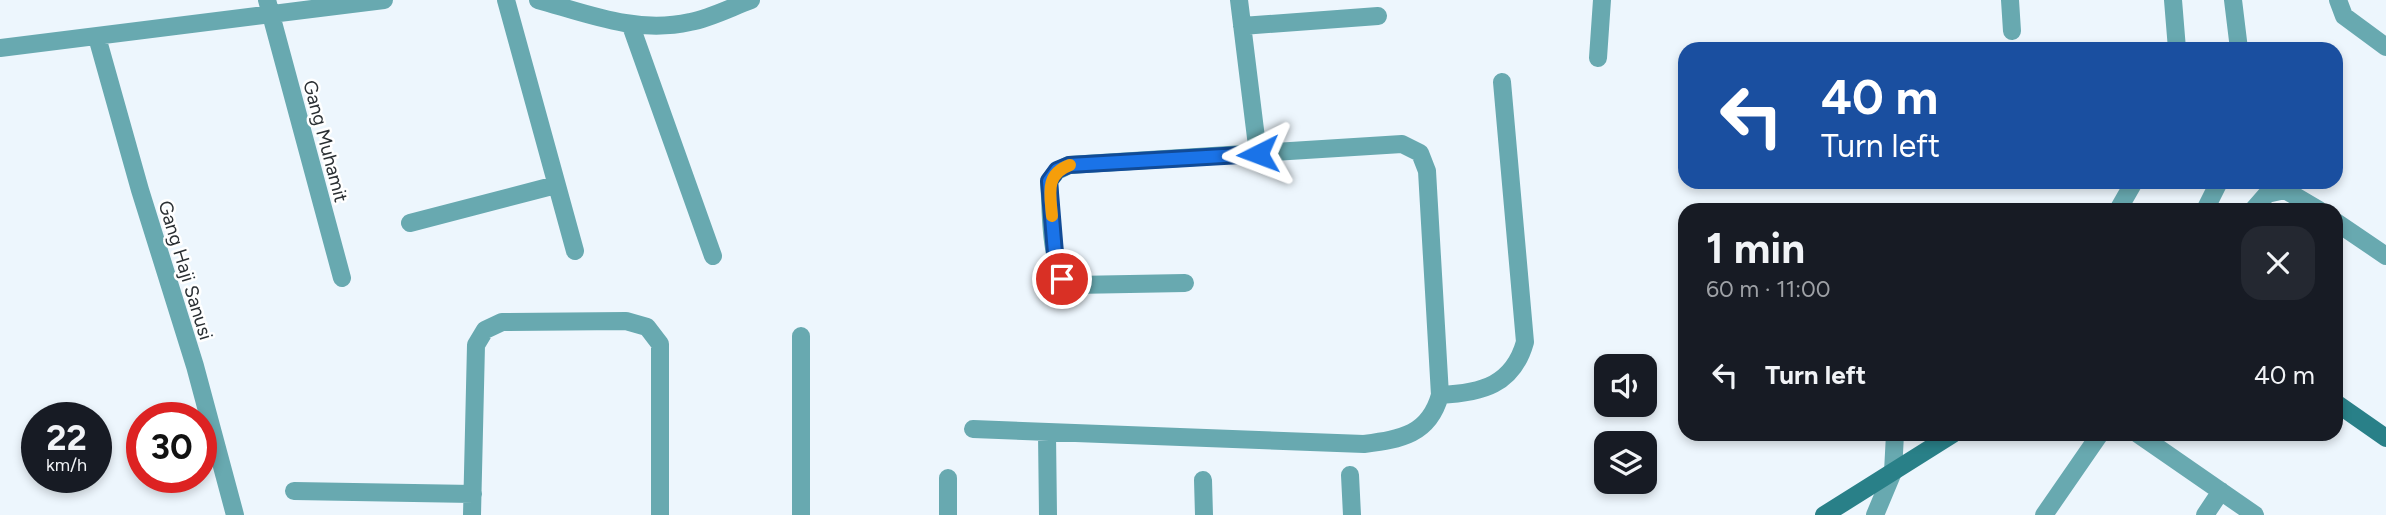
<!DOCTYPE html>
<meta charset="utf-8">
<style>
:root{--surface:#171b24;--page:#242831;--text:#f1f3f6;--muted:#9ea1a6}
body{margin:0;font-family:Figtree,sans-serif;background:var(--page);color:var(--text);height:100vh;display:flex;flex-direction:column;font-size:26px;white-space:nowrap}
*{box-sizing:border-box;margin:0}
p{font-size:23px;color:var(--muted)}
.icon{flex:none;width:38px;height:38px;fill:none;stroke:currentColor;stroke-width:2;stroke-linecap:round;stroke-linejoin:round}
.map{position:relative;flex:1;overflow:hidden}
.panel{position:absolute;left:1678px;top:203px;width:665px;height:238px;display:flex;flex-direction:column;background:var(--surface);border-radius:21px;box-shadow:0 4px 10px #0003}
.panel>*{flex:none}
.top-card{position:absolute;left:1678px;top:42px;width:665px;height:147px;border-radius:21px;box-shadow:0 4px 10px #0003;background:#1a4fa0;color:#fff;overflow:hidden}
.fabs{position:absolute;left:1594px;top:354px;display:grid;gap:14px}
.fabs a{display:grid;place-items:center;width:63px;height:63px;border-radius:14px;background:var(--surface);box-shadow:0 4px 10px #0003;font-size:35px}
.speed{position:absolute;left:21px;top:402px;display:flex;gap:14px;font-size:35px;font-weight:700;text-align:center}
.speed>*{display:grid;place-content:center;width:91px;height:91px;border-radius:50%;background:var(--surface);box-shadow:0 4px 10px #0003;line-height:1}
.speed small{font-size:18px;font-weight:400}
.speed .limit{border:10px solid #d22;background:#fff;color:#111}
.pin{position:absolute;display:grid;place-items:center;width:60px;height:60px;color:#fff;margin:-30px;border:4px solid #fff;border-radius:50%;box-shadow:0 2px 7px #0007}
.me{position:absolute;width:77px;margin:-38px;rotate:267deg;stroke-linejoin:round;filter:drop-shadow(0 0 5px #0008)}
.turn{display:flex;align-items:center;gap:24px;height:147px;padding:0 28px;font-size:32px}
.turn .icon{width:91px;height:91px;stroke-width:2.5}
.turn b{display:block;font-size:49px;line-height:60px}
.round{display:grid;place-items:center;flex:none;width:74px;height:74px;border-radius:21px;background:var(--page)}
.headline{display:flex;align-items:center;justify-content:space-between;height:119px;padding:0 28px}
h1{font-size:42px;font-weight:700;line-height:52px}
ul{padding:0;list-style:none}
li{display:flex;align-items:center;gap:21px;height:105px;padding:0 28px}
li div{flex:1}
li b{display:block;font-size:26px}
li em{font-style:normal}
.map>svg:first-child{display:block}
</style>
<div class="map">
<svg width="2386" height="515" viewBox="0 0 2386 515">
<rect width="100%" height="100%" fill="#edf6fd"/>
<g fill="none" stroke-linecap="round" stroke-linejoin="round">
<path stroke="#68a9b0" stroke-width="18" d="M267 0 342 278
M506 0 575 251
M538 0C588 14 637 34 690 22 711 18 732 7 751 0
M1239 0 1258 154
M2010 0 2012 31
M2173 0 2177 49
M2233 0 2239 49
M2338 0 2344 16 2386 47
M631 26 713 256
M1242 26 1378 16
M97 37 140 190 195 366 235 515
M0 48 384 0
M1598 58 1602 0
M2118 210 2134 182
M2205 210 2219 182
M2253 210 2267 194 2285 190 2319 210
M2336 222 2386 256
M410 223 556 185
M1440 395C1482 393 1513 385 1525 342L1502 82
M973 429 1364 444C1401 439 1429 435 1440 395L1427 171 1420 153 1402 144 1069 165 1057 171 1049 181C1052 211 1047 269 1074 285L1185 283
M1047 434 1048 515
M2138 434 2255 515
M1350 475 1352 515
M1203 480 1204 515
M294 491 473 494
M472 515 476 345 485 330 502 322 626 321 647 327 660 344V515
M801 515V336
M948 515V478
M1875 515 1893 472 1895 434
M2044 515 2100 434
M2205 515 2221 491"/>
<path stroke="#298088" stroke-width="18" d="M2336 403 2386 438
M1824 515 1953 434"/>
</g>
<g fill="none" stroke-linecap="round" stroke-linejoin="round">
<g stroke="#114b97" stroke-width="18">
<path id="route" d="M1062 279 1056 265 1049 181 1057 170 1069 165 1258 154"/>
</g>
<use href="#route" stroke="#1a73e8" stroke-width="12"/>
<path stroke="#f59e0b" stroke-width="12" d="M1052 216C1050 193 1045 174 1070 165"/>
</g>
<g text-anchor="middle" stroke-width="5" stroke-linejoin="round" paint-order="stroke">
<g font-size="19" fill="#2a2f33" stroke="#fff">
<text transform="translate(326 141) rotate(75)" y="7">Gang Muhamit</text>
<text transform="translate(186 270) rotate(73)" y="7">Gang Haji Sanusi</text>
</g>
</g>
</svg>
<div class="fabs">
<a><svg class="icon" aria-label="sound" viewBox="0 0 24 24"><path d="M4 9h4l5-4v14l-5-4H4zM17 9q2 3 0 6"/></svg></a>
<a><svg class="icon" aria-label="layers" viewBox="0 0 24 24"><path d="M12 4l9 5-9 5-9-5zM3 14l9 5 9-5"/></svg></a>
</div>
<div class="speed"><div>22<small>km/h</small></div><div class="limit">30</div></div>
<div class="pin" style="left:1062px;top:279px;background:#d93025"><svg class="icon" aria-label="arrive" viewBox="0 0 24 24"><path d="M6 21V4h12l-3 4 3 4H6"/></svg></div>
<svg class="me" style="left:1258px;top:154px" viewBox="-20 -20 40 40"><path d="M0-17L14 15 0 8-14 15z" fill="#1a73e8" stroke="#fff" stroke-width="4"/></svg>
<div class="top-card">
<div class="turn"><svg class="icon" aria-label="left" viewBox="0 0 24 24"><path d="M17 20v-9H6M10 6l-5 5 5 5"/></svg><div><b>40 m</b>Turn left</div></div>
</div>
<section class="panel">
<div class="headline"><div><h1>1 min</h1><p>60 m · 11:00</p></div><a class="round"><svg class="icon" aria-label="close" viewBox="0 0 24 24"><path d="M6 6l12 12M18 6L6 18"/></svg></a></div>
<ul>
<li><svg class="icon" aria-label="left" viewBox="0 0 24 24"><path d="M17 20v-9H6M10 6l-5 5 5 5"/></svg><div><b>Turn left</b></div><em>40 m</em></li>
</ul>
</section>
</div>
